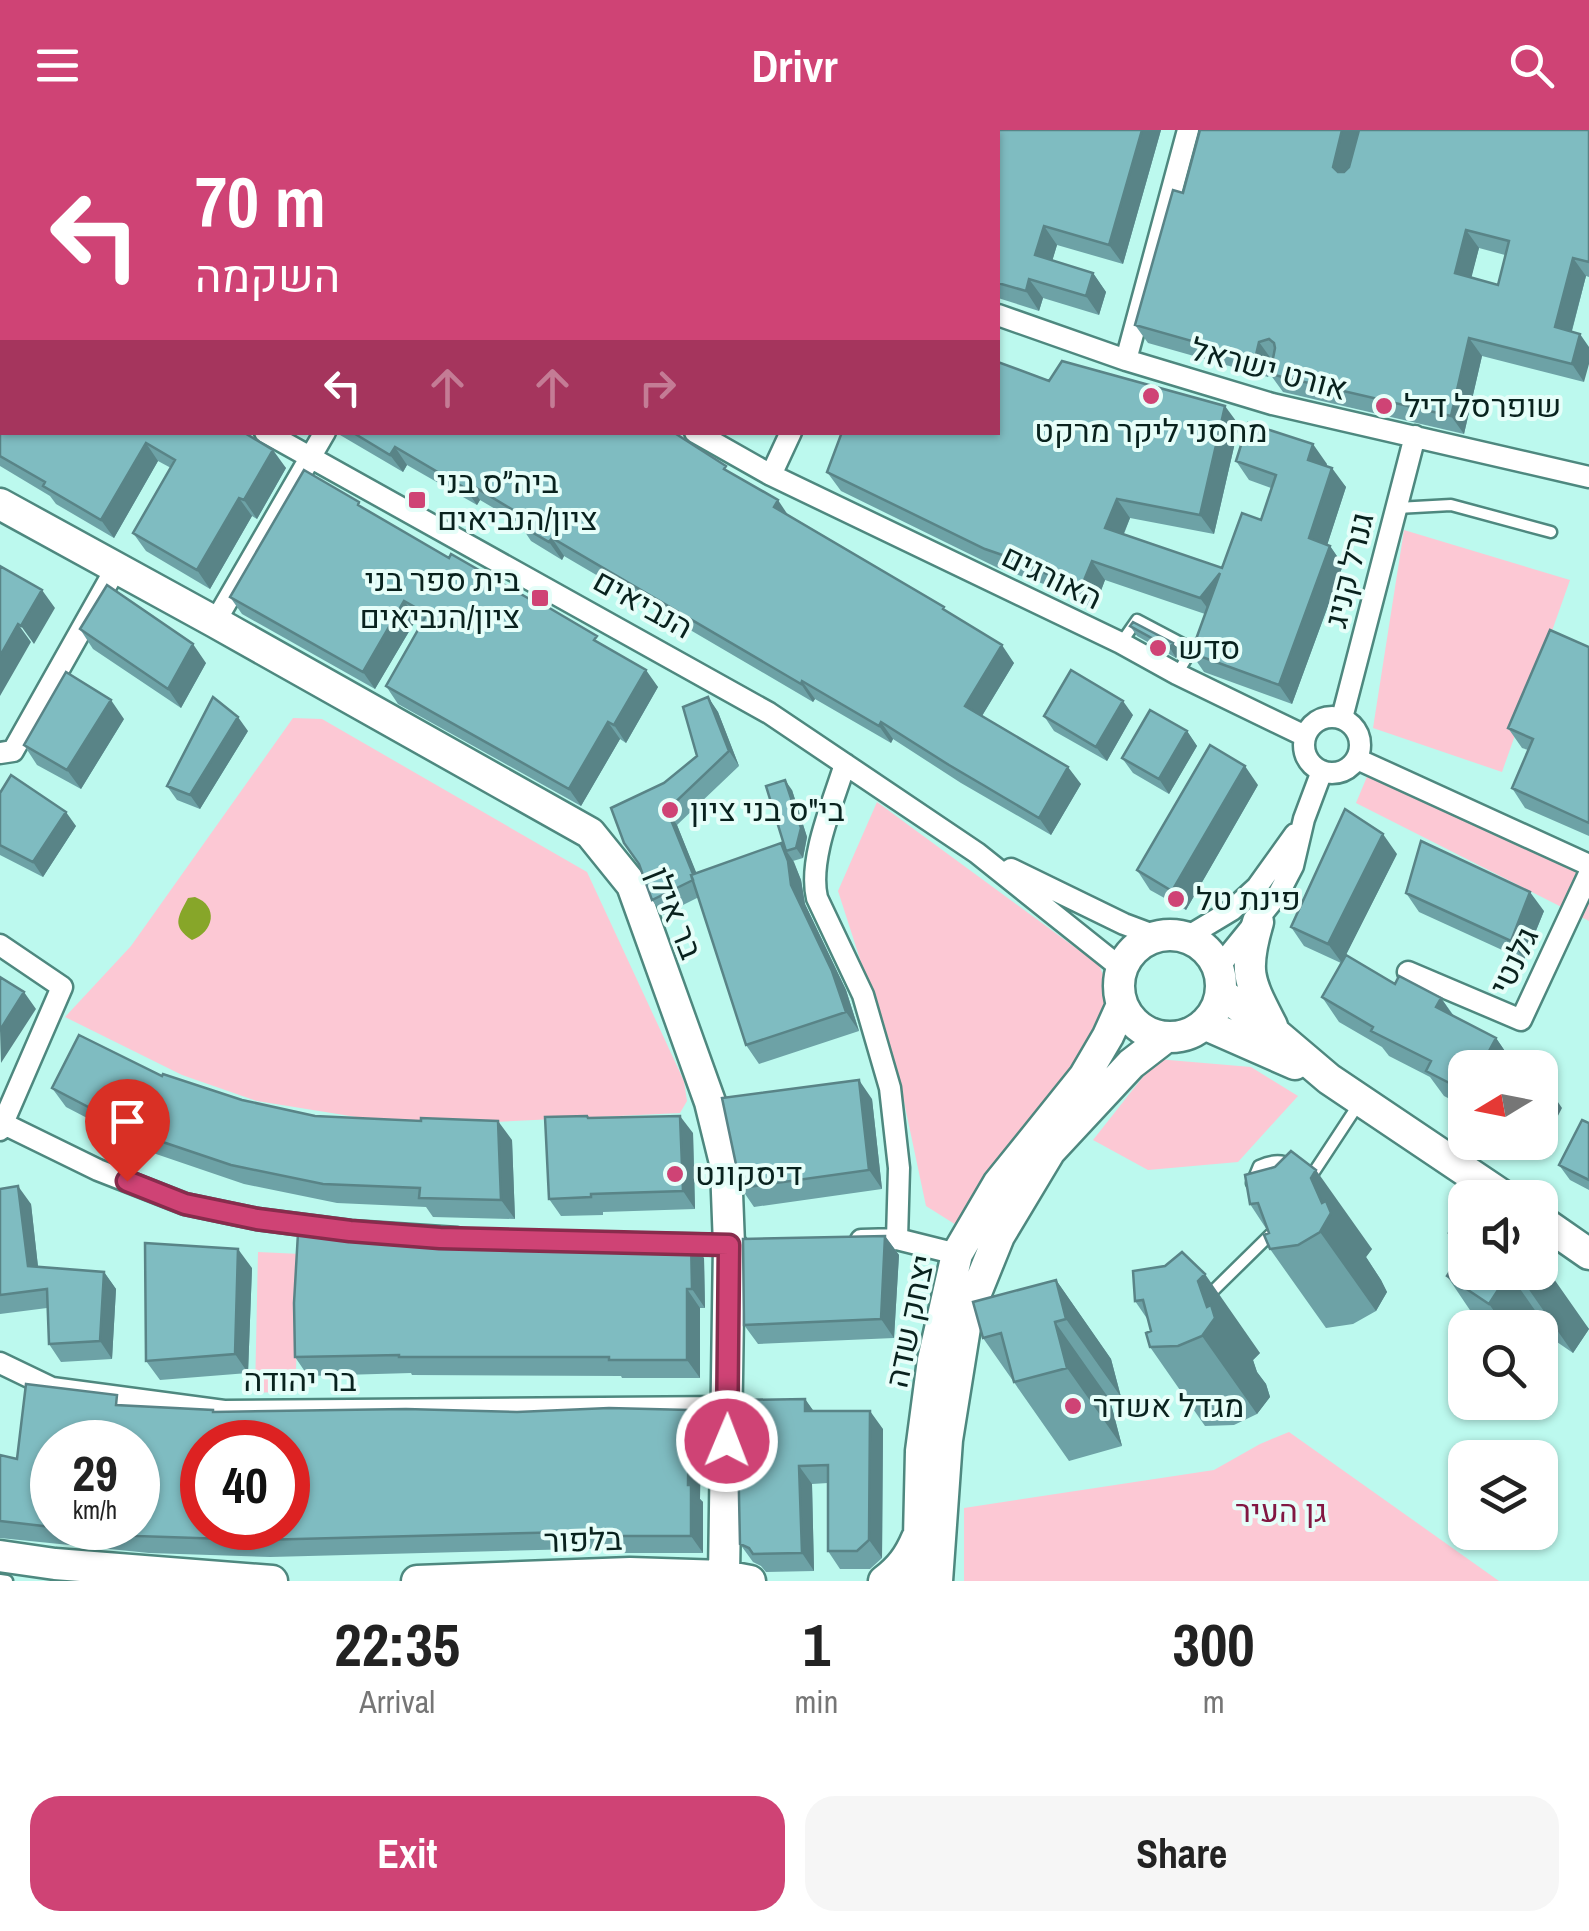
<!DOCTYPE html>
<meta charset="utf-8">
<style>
:root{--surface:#fff;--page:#f6f6f6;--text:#222;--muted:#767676;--accent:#cf4375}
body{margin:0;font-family:"Archivo Narrow",Heebo,sans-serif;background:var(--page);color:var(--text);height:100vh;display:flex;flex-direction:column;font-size:38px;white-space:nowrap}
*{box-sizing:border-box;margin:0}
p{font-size:32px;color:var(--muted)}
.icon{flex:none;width:55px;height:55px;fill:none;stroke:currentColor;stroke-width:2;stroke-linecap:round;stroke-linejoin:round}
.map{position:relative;height:1451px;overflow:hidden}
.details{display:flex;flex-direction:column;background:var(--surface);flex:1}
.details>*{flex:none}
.top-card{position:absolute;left:0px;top:0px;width:1000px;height:305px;box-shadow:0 2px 8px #0004;background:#cf4375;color:#fff;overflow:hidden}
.needle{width:65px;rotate:260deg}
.fabs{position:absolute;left:1448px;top:920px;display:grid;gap:20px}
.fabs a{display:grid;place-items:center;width:110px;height:110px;border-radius:20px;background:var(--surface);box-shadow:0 2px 8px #0004;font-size:50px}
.speed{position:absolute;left:30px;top:1290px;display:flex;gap:20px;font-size:50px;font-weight:700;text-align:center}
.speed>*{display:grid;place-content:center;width:130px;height:130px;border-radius:50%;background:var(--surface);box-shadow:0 2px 8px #0004;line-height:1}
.speed small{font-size:25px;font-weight:400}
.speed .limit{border:15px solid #d22;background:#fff;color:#111}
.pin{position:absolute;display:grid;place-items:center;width:85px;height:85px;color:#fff;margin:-102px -42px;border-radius:50% 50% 50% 0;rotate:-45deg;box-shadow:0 0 10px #0007}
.pin .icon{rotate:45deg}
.me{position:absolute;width:110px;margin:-55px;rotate:1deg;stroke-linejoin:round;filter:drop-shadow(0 0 8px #0008)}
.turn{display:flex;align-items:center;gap:35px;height:210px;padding:0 30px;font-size:45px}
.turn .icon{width:130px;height:130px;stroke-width:2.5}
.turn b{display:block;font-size:70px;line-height:85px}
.lanes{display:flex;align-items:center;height:95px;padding:0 30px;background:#0003;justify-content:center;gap:50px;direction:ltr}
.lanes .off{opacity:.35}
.eta{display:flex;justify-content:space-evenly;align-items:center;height:170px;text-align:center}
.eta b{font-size:60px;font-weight:700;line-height:70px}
.primary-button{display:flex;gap:20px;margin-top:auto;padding:20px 30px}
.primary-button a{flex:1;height:115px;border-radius:30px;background:var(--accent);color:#fff;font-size:40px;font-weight:700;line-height:115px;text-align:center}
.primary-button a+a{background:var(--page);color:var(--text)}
header{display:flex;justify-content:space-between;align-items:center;height:130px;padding:0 30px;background:var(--accent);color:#fff;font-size:45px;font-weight:700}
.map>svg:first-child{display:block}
</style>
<header><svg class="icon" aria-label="menu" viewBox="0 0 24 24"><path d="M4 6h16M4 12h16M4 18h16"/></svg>Drivr<svg class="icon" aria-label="search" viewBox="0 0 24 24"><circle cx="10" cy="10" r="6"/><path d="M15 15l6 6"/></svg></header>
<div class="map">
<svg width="1589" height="1451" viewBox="0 0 1589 1451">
<rect width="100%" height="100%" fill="#bcf9ee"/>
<path fill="#fcc8d4" d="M1404 400 1570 450 1502 642 1373 598Z
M293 588 322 589 587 742 684 951 687 971 680 983 412 996 257 971 182 945 65 887 131 816Z
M1374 630 1589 734V791L1356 673Z
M877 672 1099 835 1110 861V879L1096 918 961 1098 926 1076 900 953 838 761Z
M1157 929 1251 937 1298 966 1238 1032 1148 1040 1093 1010Z
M258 1122 301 1124 295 1261 255 1263Z
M1289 1302 1499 1451H964V1378L1214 1340 1260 1314Z"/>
<path fill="#87a629" d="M195 767C219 776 214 802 192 810 171 796 178 787 188 768Z"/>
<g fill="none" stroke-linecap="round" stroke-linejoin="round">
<g stroke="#4e887f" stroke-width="15">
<path id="lane" d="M1397 378 1451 375 1551 402
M1121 513 1137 490 1192 519 1177 544
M1310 1048 1358 975
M1252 1053 1259 1036C1270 1031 1281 1029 1291 1035
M1213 1161 1275 1100
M0 1450 7 1451"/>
</g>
<g stroke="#4e887f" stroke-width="25">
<path id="street" d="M130 0 135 2
M605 0 610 2
M918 2 919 0
M0 143 2 145
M998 185 1126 230 1272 274 1589 347
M1126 230 1188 0
M265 302 769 583 977 723 1121 838
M695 302 771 345 1121 513 1177 544 1305 606
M771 345 791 302
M215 492 325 302
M1304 615a28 28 0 1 1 56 0a28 28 0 1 1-56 0Z
M1342 588 1415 306
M0 623 13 621 116 438
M1357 629 1589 735
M845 634C833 673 808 729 817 768L863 865 890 958 899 1038 897 1109
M1011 739 1124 794 1156 806
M1187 807 1232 780 1257 757 1295 704
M0 815 62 857 0 1000
M1218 838 1279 763 1293 736 1304 689 1322 641
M1408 842 1521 890 1589 744
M0 992 98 1040 185 1074 257 1089 351 1101 457 1108
M861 1110 897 1109 957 1124
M666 1114 737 1115
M0 1233 52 1258 224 1281 728 1277"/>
</g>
<g stroke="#4e887f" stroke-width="35">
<path id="secondary" d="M0 374 215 492 590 703 632 755 710 972 726 1037 729 1115 724 1446
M1258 792C1243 843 1249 851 1272 896
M1119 856a51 51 0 1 1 102 0a51 51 0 1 1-102 0Z
M1221 863 1276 904 1329 949 1506 1068
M1204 894 1295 934
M1540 1090 1589 1124
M0 1426 55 1434 272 1451
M417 1451 630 1443 724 1446 750 1451
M884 1451C900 1439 909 1427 917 1408
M918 1451 921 1321 933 1230 957 1124 998 1054 1084 947 1108 906 1122 875
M937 1451 947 1310 967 1185 999 1106 1050 1021 1131 934 1166 907"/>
</g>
<use href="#lane" stroke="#fff" stroke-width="10"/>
<use href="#street" stroke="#fff" stroke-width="20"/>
<use href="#secondary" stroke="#fff" stroke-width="30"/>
</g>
<path fill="#6da2a6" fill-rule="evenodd" d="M223 0H251L250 2H229Z
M1161 0 1123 134 1057 115 1052 131 1093 143 1106 162 1099 185 1043 168 1039 181 998 168V2H941Z
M1589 0V147L1586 146 1572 201 1584 252 1482 226 1464 304 1283 262 1270 244 1273 230 1268 247 1148 213 1135 195 1183 63ZM1479 118 1505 125 1498 155 1471 147Z
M0 166 243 302 286 338 257 389 252 386 210 459 146 421 133 403 171 338 158 331 114 408 56 374 50 366 0 336Z
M1049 251 1239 295 1214 404 1130 388 1124 404 1222 438 1261 390 1271 358 1249 350 1236 331 1327 334 1326 336 1346 357 1327 415 1330 416 1343 435 1292 574 1204 542 1191 523 1205 484 1105 450 1094 479 1058 462 1055 458 998 438 841 361 827 342Z
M338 302H673L788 386 948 482 1014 533 982 586 1081 654 1051 705 961 653 893 609 891 613 815 569 813 572 564 426 562 430 531 411 519 393 480 370 477 375 407 335 403 342 340 305Z
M363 378 449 428 603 515 658 557 626 613 620 609 581 676 398 574 386 556 423 492 417 488 375 559 242 484 230 467Z
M1130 496 1180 522 1176 528 1137 506Z
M80 499 206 533 181 578 93 519Z
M1589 517V706L1525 678 1512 658 1528 620 1522 618 1508 598Z
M708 567 718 582 739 636 677 695 696 743 786 720 792 660 807 707 803 728 793 731 801 750 805 774 846 860 859 901 759 934 746 915 699 767 663 785 652 770 664 653 697 626Z
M1133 585 1107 631 1054 601 1044 586Z
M124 589 81 659 37 635 24 615Z
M248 601 200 679 177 670 167 656Z
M1187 601 1197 616 1169 664 1133 643 1122 628Z
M1258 655 1186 780 1150 760 1137 740Z
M0 663 76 696 43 747 0 725Z
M1397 724 1345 826 1395 854 1441 868 1454 886 1496 908 1513 933 1511 936 1465 938V977L1444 966 1430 947 1389 926 1382 917 1339 892 1322 867 1341 833 1304 816 1291 797Z
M1406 763 1544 781 1524 830 1419 782Z
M162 946 242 970 315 986 512 1010 515 1089 433 1087 426 1077 337 1073 244 1054 156 1024 66 977 52 958Z
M872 969 882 1059 754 1077 741 1058Z
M590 988 693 1003 695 1079 603 1082V1085L561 1086 549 1069Z
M1589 993V1060L1570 1050 1559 1035Z
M1245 1045 1372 1119 1366 1127 1381 1150 1387 1162 1376 1181 1353 1194 1326 1198 1270 1119 1269 1103 1250 1074Z
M0 1059 31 1074 38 1137 104 1142 116 1159 112 1229 61 1232 49 1214 47 1178 0 1184Z
M1465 1081V1142H1540L1589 1199 1573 1223 1557 1212 1540 1239V1198H1482L1447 1146 1462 1122 1449 1103Z
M885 1106 899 1125 894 1208 758 1214 744 1195Z
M704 1128 705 1178H700V1248H622L621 1246 412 1245 411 1243 308 1246 295 1227Z
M252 1138 248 1243 160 1250 146 1231Z
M1133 1141 1260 1223 1253 1230 1257 1242 1266 1254 1270 1267 1257 1284 1234 1295 1205 1296 1150 1217 1151 1201 1148 1190 1135 1171Z
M1056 1150 1111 1229 1121 1267 1110 1270 1122 1316 1069 1331 983 1208Z
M805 1269 813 1281 883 1299 882 1428 870 1439H840L828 1421V1353L812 1354 814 1441 766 1442 761 1436 753 1432 740 1414Z
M124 1275 214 1281 517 1282 689 1280 701 1297 700 1369 703 1372V1423H622L619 1418 270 1427 149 1423 0 1408V1325L17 1329Z"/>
<path fill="#598487" d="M867 0H884V2H866Z
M1142 0H1161L1123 134 1109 115Z
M1342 0H1359L1346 55 1333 37Z
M1044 96 1057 115 1048 145 1035 125Z
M1466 100 1479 118 1468 161 1455 143Z
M1573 128 1586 146 1568 215 1555 197Z
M1093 143 1106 162 1099 185 1086 166Z
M1029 149 1043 168 1039 181 1026 161Z
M1580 204 1589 217V234L1584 252 1572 234Z
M1469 208 1482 226 1464 304 1451 286Z
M1259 212 1272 230 1268 247 1255 229Z
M1225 276 1239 295 1214 404 1200 385Z
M146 313 158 331 114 408 101 390Z
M1313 314 1327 334 1322 349 1308 330Z
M395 317 407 335 403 342 390 325Z
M273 320 286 338 257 389 244 370Z
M1332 338 1346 357 1323 428 1309 408Z
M468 353 480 370 477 375 465 358Z
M239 368 252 386 210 459 197 440Z
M1117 369 1130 388 1118 417 1105 398Z
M778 370 790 388 774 377Z
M552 408 564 426 562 430 549 412Z
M1330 416 1343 435 1292 574 1279 555Z
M1092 431 1105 450 1094 479 1080 460Z
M1220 443 1214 487 1200 468Z
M42 460 55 478 34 514 21 496Z
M404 471 417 488 375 559 363 542Z
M18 494 31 512 0 566V526Z
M1173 513 1180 522 1176 528 1170 518Z
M193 514 206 533 181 578 168 559Z
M1002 515 1014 533 977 594 965 576Z
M646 540 658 557 626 613 614 595Z
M802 551 815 569 813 572 801 554Z
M708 567 718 582 739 636 729 621Z
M111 570 124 589 81 659 67 640Z
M1123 571 1133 585 1107 631 1096 617Z
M238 587 248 601 200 679 190 665Z
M608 592 620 609 581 676 569 659Z
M881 592 893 609 891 613 879 596Z
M1187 601 1197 616 1169 664 1159 649Z
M1245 636 1258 655 1186 780 1172 761Z
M1068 637 1081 654 1051 705 1039 688Z
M785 650 792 660 807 707 803 728 796 718Z
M667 680 677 695 705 764 695 749Z
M66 682 76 696 43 747 33 732Z
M1383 704 1397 724 1342 833 1328 814Z
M781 713 794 732 801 750 805 774 846 860 859 901 846 882 791 755Z
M1530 762 1544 781 1524 830 1511 811Z
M24 862 36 879 1 933 0 900Z
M1441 868 1458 893 1436 877Z
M1496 908 1513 933 1511 938 1488 923Z
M859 950 872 969 882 1059 869 1040Z
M1545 953 1562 978 1543 1015 1540 1010V963Z
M680 986 693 1003 695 1079 683 1061Z
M498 991 512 1010 515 1089 501 1070Z
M1316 1040 1372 1119 1366 1127 1381 1150 1387 1162 1376 1181 1320 1102 1311 1048Z
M18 1056 31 1074 40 1154 28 1136Z
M885 1106 899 1125 894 1208 881 1189Z
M691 1110 704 1128 705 1178 692 1159Z
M238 1119 252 1138 248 1243 235 1224Z
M1540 1129 1589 1199 1573 1223 1525 1154 1532 1142H1540Z
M104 1142 116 1159 112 1229 100 1211Z
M1509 1143 1557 1212 1540 1239V1198H1506L1489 1174Z
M1205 1144 1260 1223 1253 1230 1257 1242 1266 1254 1270 1267 1257 1284 1202 1206 1207 1177 1198 1151Z
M1056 1150 1111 1229 1121 1267 1066 1189Z
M687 1159 700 1178V1248L687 1230Z
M1055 1192 1110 1270 1122 1316 1067 1238Z
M805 1269 818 1287 805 1281Z
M689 1280 701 1297 700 1369 703 1372V1423L691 1406 688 1355Z
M870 1281 883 1299 882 1428 869 1410Z
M799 1336 812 1354 814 1441 802 1423Z"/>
<path fill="#7fbcc1" stroke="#598487" stroke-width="2.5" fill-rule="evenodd" d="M0 0H118L123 2H2V100L0 98Z
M491 0H533L538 2H490Z
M643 0H867L866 2H648Z
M937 0H1142L1109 115 1044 96 1035 125 1093 143 1086 166 1029 149 1026 161 998 153V2H936Z
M1200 0H1342L1333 37 1338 42H1344L1349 37 1359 0H1589V132L1573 128 1555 197 1580 204 1572 234 1469 208 1451 286 1270 244 1275 218 1274 213 1269 209 1259 212 1255 229 1135 195 1173 60 1183 63ZM1466 100 1509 111 1498 155 1455 143Z
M0 166 2 168V302H243L273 320 244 370 239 368 197 440 133 403 175 330 146 313 101 390 43 356 45 352 0 326Z
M1062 231 1225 276 1200 385 1117 369 1105 398 1222 438 1242 383 1261 390 1276 345 1236 331 1248 293 1313 314 1308 330 1332 338 1309 408 1330 416 1279 555 1191 523 1220 443 1200 468 1092 431 1080 460 1045 443 1046 440 985 419 827 342 842 302H998V232L1049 251Z
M352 302H673L726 336 724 339 778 370 774 377 944 477 943 479 1002 515 965 576 1068 637 1039 688 949 635 881 592 879 596 802 551 801 554 552 408 549 412 518 394 523 386 468 353 465 358 395 317 390 325Z
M304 340 359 372 358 375 449 428 451 424 533 471 534 469 597 506 594 510 646 540 614 595 608 592 569 659 386 556 427 484 404 471 363 542 230 467Z
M0 436 42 460 21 496 18 494 0 526Z
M107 455 193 514 168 559 80 499Z
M1133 492 1173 513 1170 518 1130 496Z
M1550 500 1589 517V693L1512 658 1533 609 1508 598Z
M1071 540 1123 571 1096 617 1044 586Z
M66 542 111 570 67 640 24 615Z
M213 567 238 587 190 665 167 656Z
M708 567 729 621 667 680 693 744 691 745 693 750 652 770 639 734 624 713 611 678 664 653 697 626 683 577Z
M1150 580 1187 601 1159 649 1122 628Z
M1210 615 1245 636 1172 761 1137 740Z
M11 645 66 682 33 732 0 715V663Z
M785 650 801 698 796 718 786 721 766 656Z
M1345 679 1383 704 1328 814 1291 797Z
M1421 711 1530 762 1511 811 1406 763Z
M781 713 788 731 791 755 832 841 846 882 746 915 691 745Z
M1346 825 1395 854 1399 846 1441 868 1436 877 1496 908 1488 923 1515 938H1465V961L1426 941 1431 931 1371 901 1373 897 1322 867Z
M0 847 24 862 0 900Z
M79 905 162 946 163 944 242 970 315 986 421 991V988L498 991 501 1070 419 1068 420 1058 323 1054 231 1035 142 1005 52 958Z
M859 950 869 1040 741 1058 722 968Z
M587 986 588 988 680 986 683 1061 591 1064V1067L549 1069 545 987Z
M1582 990 1589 993V1050L1559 1035Z
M1291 1021 1316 1040 1311 1048 1322 1073 1326 1071 1331 1083 1320 1102 1298 1115 1270 1119 1264 1105 1269 1103 1258 1073 1250 1074 1245 1045 1275 1037Z
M18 1056 28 1136 104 1142 100 1211 49 1214 47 1159 0 1165V1059Z
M1464 1080 1465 1081V1114L1449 1103Z
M298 1103 400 1107 496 1106 691 1110 692 1159H687V1230H609V1227H399V1225L295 1227 294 1173Z
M885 1106 881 1189 744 1195 743 1109Z
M145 1113 238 1119 235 1224 146 1231Z
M1465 1118V1142H1532L1525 1154 1509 1143 1489 1174 1447 1146Z
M1182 1122 1205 1144 1198 1151 1207 1177 1211 1175 1215 1188 1202 1206 1178 1216 1150 1217 1146 1203 1151 1201 1143 1170 1135 1171 1133 1141 1165 1136Z
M1056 1150 1066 1189 1055 1192 1067 1238 1014 1252 1001 1203 983 1208 973 1172Z
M26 1254 117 1265 116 1275 213 1280V1282L406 1279 517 1282 609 1278 689 1280 688 1355H691V1406H610V1401L258 1410 137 1406 60 1398H138V1312H52V1397L0 1391V1325L17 1329ZM202 1312H288V1398H202Z
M805 1269V1281H870L869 1410 857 1421H828V1335L799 1336 802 1423 753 1424 749 1418 740 1414 737 1270Z"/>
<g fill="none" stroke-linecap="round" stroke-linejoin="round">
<g stroke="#872c4c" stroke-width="25">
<path id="route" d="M127 1051 185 1074 257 1089 350 1101 440 1108 729 1115 727 1311"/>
</g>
<use href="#route" stroke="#cf4375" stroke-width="18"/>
</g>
<g fill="#cf4375" stroke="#e6fef9" stroke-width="4">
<circle cx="1151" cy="266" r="10"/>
<circle cx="1384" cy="276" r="10"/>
<rect x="407" y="360" width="20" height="20" rx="5"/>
<rect x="530" y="458" width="20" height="20" rx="5"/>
<circle cx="1158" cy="518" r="10"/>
<circle cx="670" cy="680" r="10"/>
<circle cx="1176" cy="769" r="10"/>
<circle cx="675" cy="1044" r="10"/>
<circle cx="1073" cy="1276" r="10"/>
</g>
<g text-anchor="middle" stroke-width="8" stroke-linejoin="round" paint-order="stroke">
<g font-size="32" fill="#09221e" stroke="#e6fef9">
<text transform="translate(1269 239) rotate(15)" y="11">אורט ישראל</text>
<text transform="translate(1349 440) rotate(-76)" y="11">גנרל קניג</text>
<text transform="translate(1052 447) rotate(26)" y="11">האורגים</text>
<text transform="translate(643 474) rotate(29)" y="11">הנביאים</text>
<text transform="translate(675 783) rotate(68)" y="11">בר אילן</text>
<text transform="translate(1514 831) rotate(-64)" y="11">גלנטי</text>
<text transform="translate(910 1191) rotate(-78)" y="11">יצחק שדה</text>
<text x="300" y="1261">בר יהודה</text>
<text transform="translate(583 1410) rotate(-2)" y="11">בלפור</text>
</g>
<g font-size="32" fill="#09221e" stroke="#e6fef9" text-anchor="start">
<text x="1404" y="287">שופרסל דיל</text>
<text x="1151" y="312" text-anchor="middle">מחסני ליקר מרקט</text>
<text x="437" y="363">ביה״ס בני<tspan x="437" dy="37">ציון/הנביאים</tspan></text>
<text x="520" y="461" text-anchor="end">בית ספר בני<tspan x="520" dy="37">ציון/הנביאים</tspan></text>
<text x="1178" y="529">סדש</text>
<text x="690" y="691">בי"ס בני ציון</text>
<text x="1196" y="780">פינת טל</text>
<text x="695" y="1055">דיסקונט</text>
<text x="1093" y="1287">מגדל אשדר</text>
</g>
<g font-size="32" fill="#821742" stroke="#e6fef9">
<text x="1281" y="1392">גן העיר</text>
</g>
</g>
</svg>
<div class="fabs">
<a><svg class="needle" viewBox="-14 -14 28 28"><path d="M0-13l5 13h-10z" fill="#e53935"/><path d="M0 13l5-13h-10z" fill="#767676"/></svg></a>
<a><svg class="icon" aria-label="sound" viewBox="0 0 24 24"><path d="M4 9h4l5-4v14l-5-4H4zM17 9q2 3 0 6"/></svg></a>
<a><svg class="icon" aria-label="search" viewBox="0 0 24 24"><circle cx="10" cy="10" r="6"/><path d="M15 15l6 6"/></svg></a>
<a><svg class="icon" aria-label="layers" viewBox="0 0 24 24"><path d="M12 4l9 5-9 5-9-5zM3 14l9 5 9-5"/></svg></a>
</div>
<div class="speed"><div>29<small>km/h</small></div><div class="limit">40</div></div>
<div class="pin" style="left:127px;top:1051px;background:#d93025"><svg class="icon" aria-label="arrive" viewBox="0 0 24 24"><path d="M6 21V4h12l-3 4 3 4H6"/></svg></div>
<svg class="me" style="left:727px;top:1311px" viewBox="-20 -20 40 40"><circle r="17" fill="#cf4375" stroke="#fff" stroke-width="3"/><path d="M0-11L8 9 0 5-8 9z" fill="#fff"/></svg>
<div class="top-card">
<div class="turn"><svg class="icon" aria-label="left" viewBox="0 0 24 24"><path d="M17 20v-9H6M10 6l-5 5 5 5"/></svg><div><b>70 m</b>השקמה</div></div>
<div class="lanes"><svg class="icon" aria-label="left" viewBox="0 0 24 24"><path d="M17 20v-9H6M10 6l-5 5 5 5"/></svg><svg class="icon off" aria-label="ahead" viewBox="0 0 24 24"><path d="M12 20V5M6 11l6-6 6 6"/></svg><svg class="icon off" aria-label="ahead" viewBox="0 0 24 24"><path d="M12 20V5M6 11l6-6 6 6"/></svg><svg class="icon off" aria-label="right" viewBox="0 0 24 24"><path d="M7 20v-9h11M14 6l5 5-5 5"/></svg></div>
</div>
</div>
<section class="details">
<div class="eta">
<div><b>22:35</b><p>Arrival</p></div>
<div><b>1</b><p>min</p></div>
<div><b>300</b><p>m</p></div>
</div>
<div class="primary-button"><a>Exit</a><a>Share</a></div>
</section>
